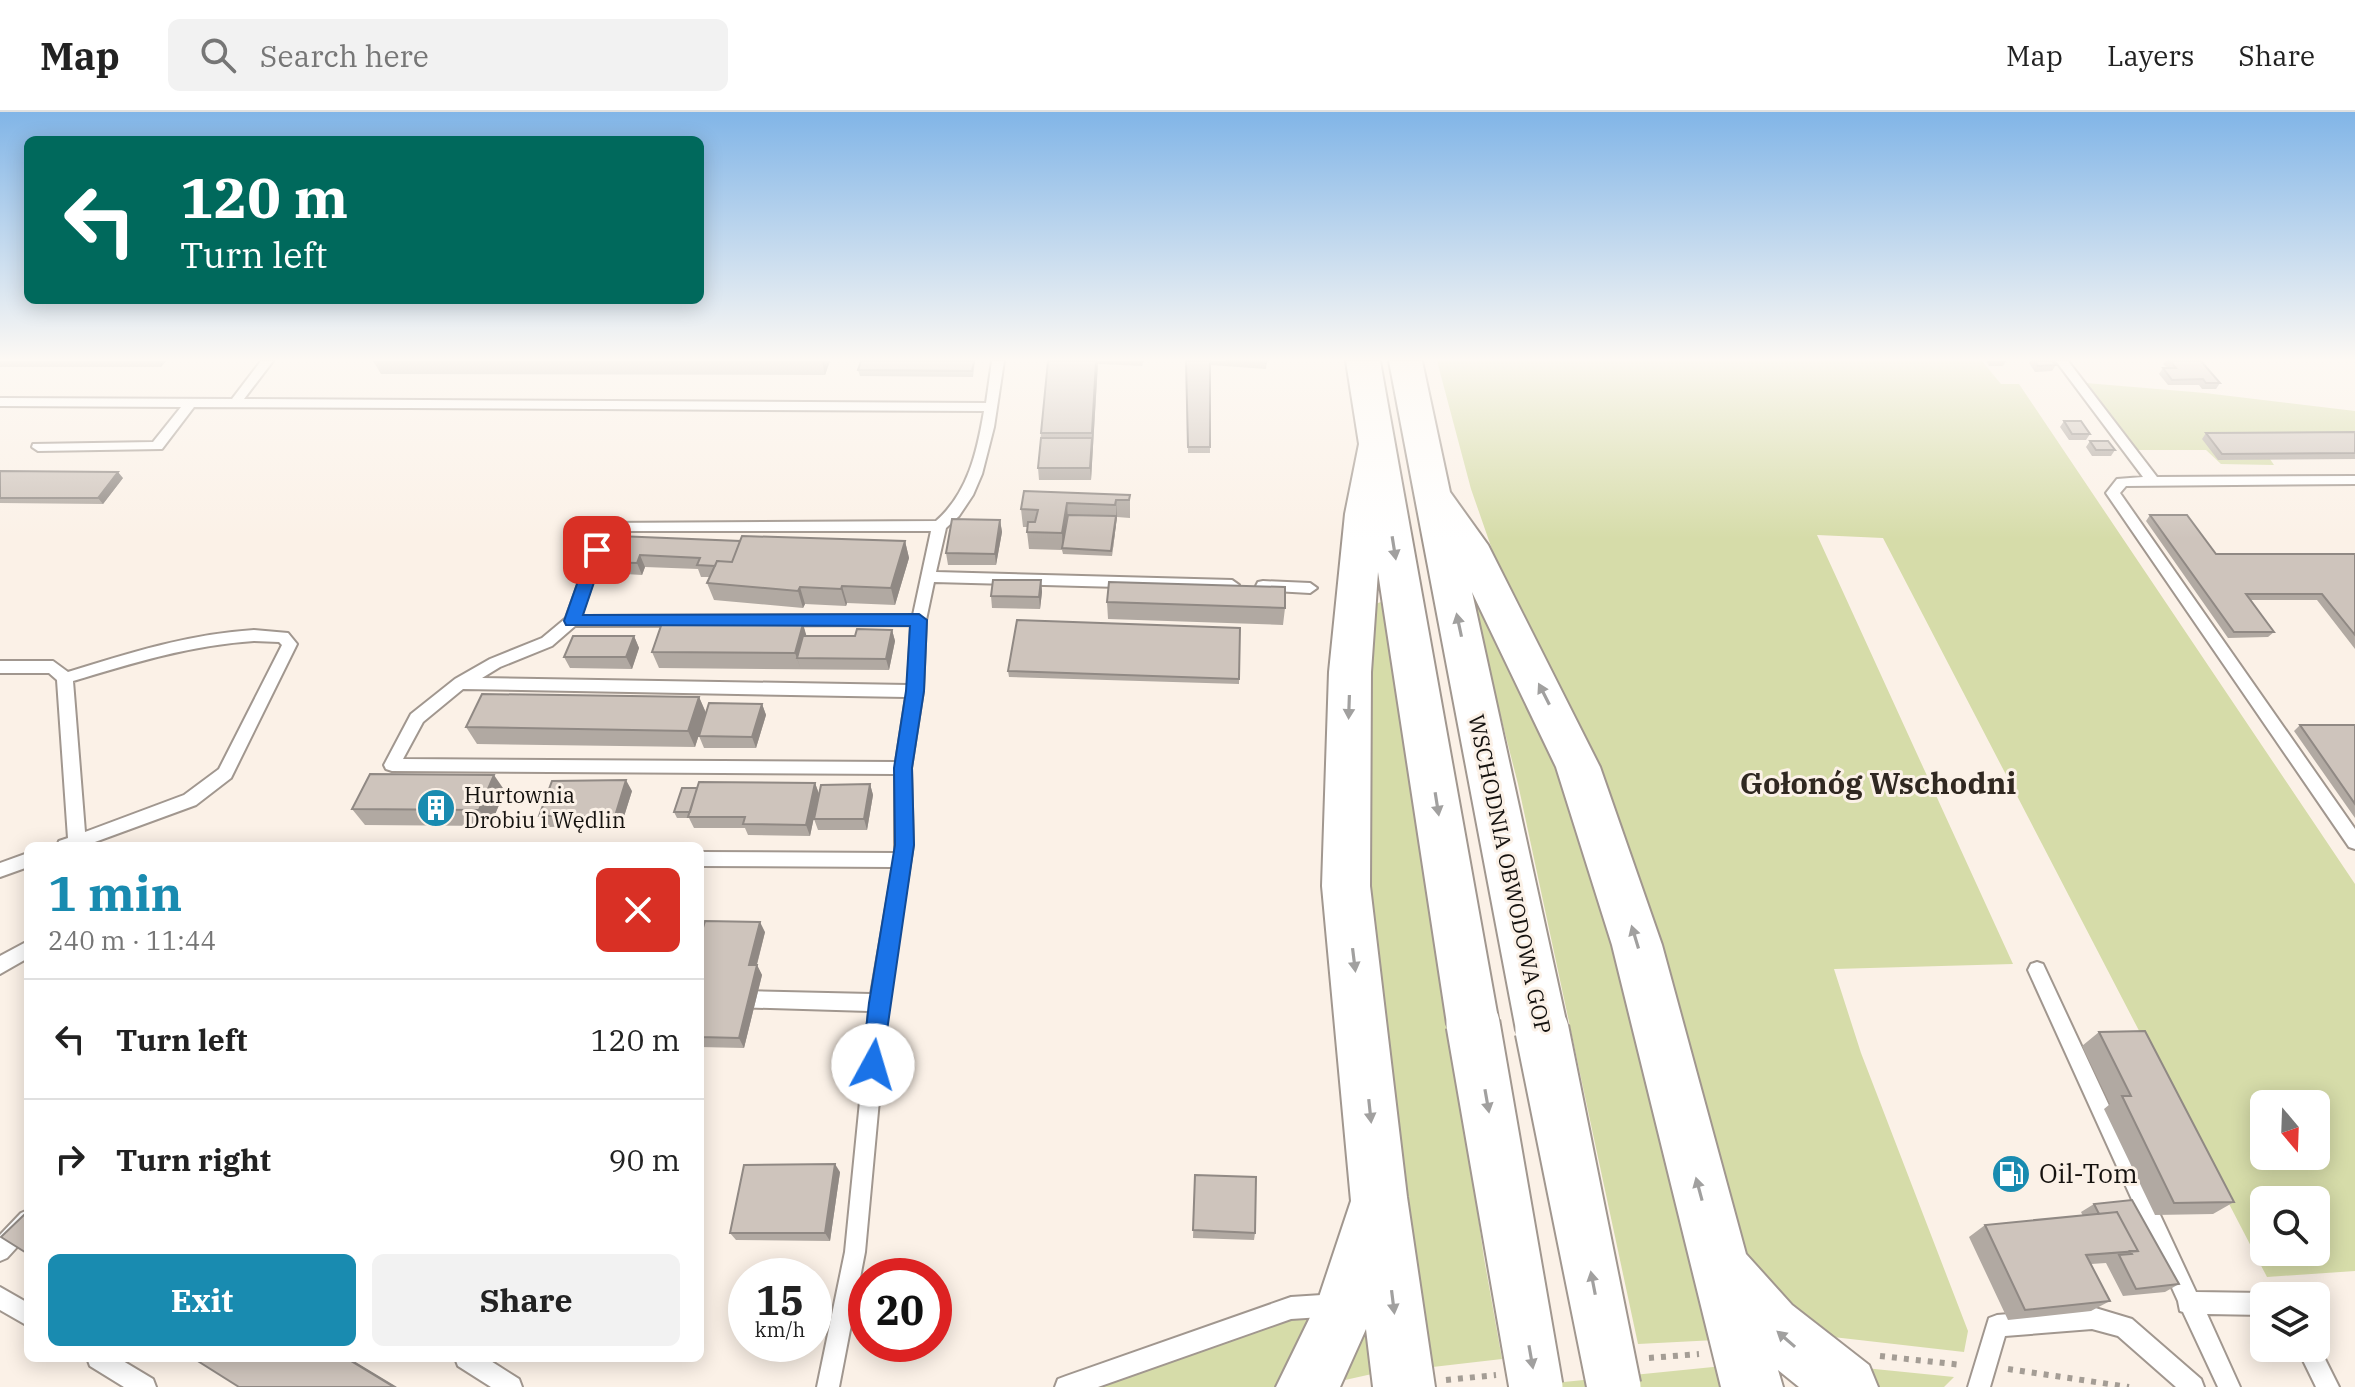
<!DOCTYPE html>
<meta charset="utf-8">
<style>
:root{--surface:#fff;--page:#f2f2f2;--text:#222;--muted:#767676;--line:#e0e0e0;--accent:#198bb0}
body{margin:0;font-family:"IBM Plex Serif",serif;background:var(--page);color:var(--text);height:100vh;display:flex;flex-direction:column;font-size:30px;white-space:nowrap}
*{box-sizing:border-box;margin:0}
p{font-size:26px;color:var(--muted)}
.icon{flex:none;width:44px;height:44px;fill:none;stroke:currentColor;stroke-width:2;stroke-linecap:round;stroke-linejoin:round}
.map{position:relative;flex:1;overflow:hidden}
.sheet{position:absolute;left:24px;top:730px;width:680px;height:520px;display:flex;flex-direction:column;background:var(--surface);border-radius:12px;box-shadow:0 4px 20px #0003}
.sheet>*{flex:none}
.banner{position:absolute;left:24px;top:24px;width:680px;height:168px;border-radius:12px;box-shadow:0 4px 20px #0003;background:#00695c;color:#fff;overflow:hidden}
.needle{width:52px;rotate:161deg}
.fabs{position:absolute;left:2250px;top:978px;display:grid;gap:16px}
.fabs a{display:grid;place-items:center;width:80px;height:80px;border-radius:12px;background:var(--surface);box-shadow:0 4px 20px #0003;font-size:40px}
.speed{position:absolute;left:728px;top:1146px;display:flex;gap:16px;font-size:40px;font-weight:700;text-align:center}
.speed>*{display:grid;place-content:center;width:104px;height:104px;border-radius:50%;background:var(--surface);box-shadow:0 4px 20px #0003;line-height:1}
.speed small{font-size:20px;font-weight:400}
.speed .limit{border:12px solid #d22;background:#fff;color:#111}
.pin{position:absolute;display:grid;place-items:center;width:68px;height:68px;color:#fff;margin:-34px;border-radius:16px;box-shadow:0 4px 12px #0006}
.me{position:absolute;width:88px;margin:-44px;rotate:6deg;stroke-linejoin:round;filter:drop-shadow(0 0 6px #0008)}
.turn{display:flex;align-items:center;gap:28px;height:168px;padding:0 24px;font-size:36px}
.turn .icon{width:104px;height:104px;stroke-width:2.5}
.turn b{display:block;font-size:56px;line-height:68px}
.round{display:grid;place-items:center;flex:none;width:84px;height:84px;border-radius:12px;background:var(--page)}
.head{display:flex;align-items:center;justify-content:space-between;height:136px;padding:0 24px}
h1{font-size:48px;font-weight:700;line-height:60px;color:var(--accent)}
.button{display:flex;gap:16px;margin-top:auto;padding:16px 24px}
.button a{flex:1;height:92px;border-radius:12px;background:var(--accent);color:#fff;font-size:32px;font-weight:700;line-height:92px;text-align:center}
.button a+a{background:var(--page);color:var(--text)}
ul{padding:0;list-style:none}
li{display:flex;align-items:center;gap:24px;height:120px;padding:0 24px;border-top:2px solid var(--line)}
li div{flex:1}
li b{display:block;font-size:30px}
li em{font-style:normal}
header{display:flex;align-items:center;gap:48px;box-sizing:border-box;height:112px;padding:0 40px;background:var(--surface);border-bottom:2px solid var(--line)}
header strong{font-size:38px}
nav{display:flex;gap:44px;margin-inline-start:auto;font-size:28px}
.search{width:560px;height:72px;background:var(--page);display:flex;align-items:center;gap:20px;box-sizing:border-box;padding:0 28px;border-radius:12px;color:var(--muted);font-size:30px}
.map>svg:first-child{display:block}
</style>
<header>
<strong>Map</strong>
<div class="search"><svg class="icon" aria-label="search" viewBox="0 0 24 24"><circle cx="10" cy="10" r="6"/><path d="M15 15l6 6"/></svg>Search here</div>
<nav><a>Map</a><a>Layers</a><a>Share</a></nav>
</header>
<div class="map">
<svg width="2355" height="1275" viewBox="0 0 2355 1275">
<rect width="100%" height="100%" fill="#fbf1e7"/>
<path fill="#d6dca9" fill-rule="evenodd" d="M1437 249H1982L2001 272H2019L2355 772V1159L2267 1165 1883 426 1817 423 2013 852 1834 857 1861 941 1968 1219 1964 1240 1798 1221 1736 1138 1471 377ZM2264 992H2316V1044H2264ZM2264 1088H2316V1140H2264Z
M2086 271 2205 281 2355 299V326L2218 348 2270 347 2274 353 2221 352 2206 338H2137Z
M1477 478 1526 572 1588 734 1716 1228 1638 1232 1518 672 1469 480Z
M1381 490 1432 782 1484 1146 1502 1247 1424 1256 1367 797 1372 493Z
M1368 1201 1381 1260 1336 1270Z
M1301 1205 1307 1207 1312 1219 1280 1275H1083Z
M1835 1253 1954 1265 1944 1275H1877Z
M1723 1254 1725 1275H1514Z"/>
<g fill="none" stroke-linecap="round" stroke-linejoin="round">
<g stroke="#a1978f" stroke-width="4">
<path id="service" d="M261 249H273L244 287 986 291 992 249H1004L994 315 982 362 973 383 959 404 946 416 936 460 1232 468 1239 473 1232 478 934 470 926 508 923 579 911 656 913 733 888 891 865 1140 839 1275H817L845 1140 869 899 700 894V878L871 882 893 755 700 754V740L895 741V662L392 659 386 657 384 653 411 602 455 567 490 547 542 526 566 506 600 411 936 409C968 381 977 340 984 299L194 295 162 337 38 339 32 335 33 332 153 330 181 295 0 294V286L232 287ZM610 419H931L913 503 581 504ZM911 513 908 573 482 566 500 555 552 534 575 514ZM463 577 906 585 896 650 403 647 423 610Z
M2056 249H2068L2157 365 2355 364V372L2126 374 2120 381 2355 717V737L2349 735 2106 381 2117 367 2143 365Z
M1263 469 1310 471 1317 476 1310 481 1258 478 1256 474 1258 470Z
M254 518 288 521 297 532 231 666 196 693 84 734H57L59 729 68 726 57 568 49 561H0V549H53L68 560C129 541 189 522 254 518ZM254 529 279 530 282 533 219 657 184 683 85 720 73 569C133 551 191 533 254 529Z
M28 741V755L0 765V751Z
M28 829V846L0 862V844Z
M2037 850 2043 852 2196 1180 2264 1181 2271 1184H2264V1203L2207 1202 2240 1275H2218L2183 1200 2180 1199 2178 1189 2028 858 2031 852Z
M28 1098V1123L7 1146 0 1149V1123L21 1101Z
M0 1175 28 1191V1214L0 1198Z
M1337 1182 1345 1185 1348 1193 1345 1201 1337 1204 1291 1207 1098 1275H1055L1058 1267 1066 1264 1291 1185Z
M2092 1195 2132 1207 2201 1267 2204 1275H2176L2118 1224 2092 1217 2005 1224 1990 1275H1968L1989 1206 1997 1203Z
M2316 1229 2339 1275H2316L2297 1236H2316Z
M87 1246H118L153 1267 156 1275H124L90 1254Z
M455 1246H486L519 1267 522 1275H491L458 1254Z"/>
</g>
<g stroke="#a1978f" stroke-width="4">
<path id="motorway" d="M1346 249H1380L1499 912 1491 929 1473 935 1455 929 1447 912 1378 460 1371 560 1370 774 1407 1085 1435 1275H1373L1366 1217 1340 1275H1276L1317 1191 1351 1089 1322 774 1329 560 1345 402 1359 332Z
M1389 249H1422L1450 380 1488 433 1600 655 1662 833 1746 1142 1792 1193 1869 1253 1878 1275H1799L1778 1258 1783 1275H1721L1612 833 1556 655 1472 480 1568 918 1560 935 1542 942 1524 935 1516 918Z"/>
</g>
<path stroke="#a49d95" stroke-width="6" stroke-dasharray="5 7" stroke-linecap="butt" d="M1880 1244 1962 1253
M1649 1246 1699 1242
M2008 1257 2129 1275
M1446 1268 1496 1263"/>
<use href="#service" fill="#fff" fill-rule="evenodd"/>
<use href="#motorway" fill="#fff" fill-rule="evenodd"/>
<g stroke="#a1978f" stroke-width="57" stroke-linecap="butt">
<path id="motorway-bridge" d="M1473 912 1536 1275
M1542 918 1614 1275"/>
</g>
<use href="#motorway-bridge" stroke="#fff" stroke-width="53"/>
</g>
<path fill="#b1a9a2" d="M0 249H166L161 255H0Z
M373 249H830L825 263 381 262Z
M975 249 973 265 860 264 858 258Z
M1048 249H1144L1142 254 1098 252 1091 368H1039L1038 356 1041 321Z
M1186 249H1267L1266 257 1210 253V341H1188Z
M1986 249H2006L2003 254H1989Z
M2030 249H2052L2056 253 2052 259 2035 260 2029 251Z
M2166 249H2201L2220 271 2216 277H2202L2199 273H2168L2159 262 2163 256H2167L2163 252Z
M2064 309 2090 322 2086 328H2069L2060 315Z
M2355 320V347L2218 348 2202 327 2206 321Z
M2090 329 2115 338 2111 344H2092L2086 335Z
M0 359 123 366 103 392 0 391Z
M1130 383V406L1117 405 1112 444 1063 442 1062 438 1029 437 1027 420V415H1023L1021 397Z
M2150 403 2216 442H2355V537L2317 488H2250L2274 520 2268 525 2228 526 2146 409Z
M1000 408 1002 420 996 453H948L946 441Z
M617 424 740 429H905L909 446 895 493 847 491 846 494 805 492 803 496 714 488 707 471 710 465H701L698 457 645 455 642 463 609 461 603 450Z
M1041 468 1042 480 1040 497 992 496 991 484Z
M1107 490 1285 496 1283 513 1108 507Z
M803 512 806 524H855L892 518 895 529 889 558 659 556 652 540Z
M1240 516 1239 572 1009 565 1008 559Z
M634 524 639 536 632 557 570 556 564 545Z
M699 585 706 601 762 592 766 603 756 636H704L699 624 703 610 695 635 477 632 466 615Z
M2300 613H2355V706L2294 619Z
M815 671 819 682 870 672 873 683 867 718H818L814 707 816 695 810 724 748 723 745 716H694L689 706H677L674 700 697 676Z
M505 679 490 714 365 713 352 697Z
M632 679 621 714 546 715 539 704Z
M765 820 757 853 762 863 744 936 700 935V826Z
M2099 920 2234 1090 2213 1102 2155 1103 2104 997 2110 992 2082 934Z
M840 1060 830 1129 736 1128 730 1121Z
M1195 1063 1255 1121 1254 1128 1193 1126Z
M2094 1092 2179 1172 2165 1180 2123 1184 2106 1151 2091 1152 2110 1189 2091 1199 2008 1208 1969 1125 1985 1113 2083 1104 2081 1100Z"/>
<path fill="#908984" d="M157 249H166L161 255Z
M822 249H830L825 263Z
M1096 249H1098L1091 368 1090 356Z
M118 360 123 366 103 392 98 386Z
M1116 388 1117 405 1112 444 1116 405Z
M1067 391 1068 408 1063 438 1062 421Z
M1000 408 1002 420 996 453 995 442Z
M905 429 909 446 895 493 891 476Z
M640 443 645 455 642 463 637 451Z
M1041 468 1042 480 1040 497 1039 485Z
M842 474 847 491 846 494 841 477Z
M800 475 805 492 803 496 798 479Z
M803 512 808 529 797 546 801 557 795 541Z
M892 518 895 529 889 558 886 547Z
M634 524 639 536 632 557 626 545Z
M699 585 706 601 695 635 688 619Z
M762 592 766 603 756 636 752 625Z
M494 663 505 679 490 714 479 698Z
M626 668 632 679 621 714 615 704Z
M815 671 819 682 810 724 806 713Z
M870 672 873 683 867 718 864 707Z
M760 810 765 820 754 863 749 853Z
M757 853 762 863 744 936 739 926Z
M835 1052 840 1060 830 1129 825 1121Z
M346 1246H349L397 1275H394Z"/>
<path fill="#cec4bc" stroke="#908984" stroke-width="2" d="M861 249H974L972 259 858 258Z
M1048 249H1096L1092 321H1041Z
M1186 249H1210V335H1188Z
M1226 249H1267L1266 251Z
M2034 249H2052L2056 253 2038 254Z
M2170 249H2201L2220 271H2206L2203 267 2172 268 2163 256H2176Z
M2064 309H2081L2090 322H2072Z
M2355 320V341L2222 342 2206 321Z
M1041 326H1092L1090 356H1038Z
M2090 329H2108L2115 338H2096Z
M0 359 118 360 98 386H0Z
M1024 379 1130 383 1129 388H1116L1115 393 1067 391 1062 421 1027 420 1028 410H1035L1038 398 1021 397Z
M1068 403 1116 404 1111 439 1062 436Z
M2150 403H2187L2216 442H2355V523L2322 482H2246L2274 520H2234Z
M952 407 1000 408 995 442 946 441Z
M617 424 740 429 732 450 717 449 715 454 697 453 700 446 640 443 637 451 603 450Z
M742 424 905 429 891 476 842 474 841 477 800 475 798 479 707 471 717 449 732 450Z
M993 468H1041L1039 485 991 484Z
M1109 470 1285 475V496L1107 490Z
M1017 508 1240 516 1239 567 1008 559Z
M662 511 803 512 795 541 652 540Z
M857 517 892 518 886 547 797 546 803 524H855Z
M573 524H634L626 545H564Z
M482 582 699 585 688 619 466 615Z
M709 591 762 592 752 625 699 624Z
M2300 613H2355V692Z
M370 662 494 663 479 698 352 697Z
M626 668 615 704H539L552 669Z
M699 670 815 671 806 713 743 712 745 705H688Z
M870 672 864 707H814L821 673Z
M682 676H697L690 700H674Z
M705 809 760 810 749 853H757L739 926 700 925V826Z
M2145 919 2234 1090 2174 1091 2122 984H2131L2099 920Z
M835 1052 825 1121H730L744 1053Z
M1195 1063 1256 1065 1255 1121 1193 1118Z
M2132 1088 2179 1172 2136 1177 2119 1143 2132 1142 2130 1139H2138L2117 1100 2099 1102 2094 1092Z
M28 1099V1142L1 1125Z
M2117 1100 2138 1139 2086 1143 2110 1189 2025 1198 1985 1113Z
M193 1246H346L394 1275H239Z"/>
<defs><path id="oneway-solid" d="M-6-.8H1V-3.2L6.5 0L1 3.2V.8H-6Z" transform="scale(2)"/></defs>
<g fill="#a1a09f">
<use href="#oneway-solid" transform="translate(1394 436) rotate(81)"/>
<use href="#oneway-solid" transform="translate(1459 513) rotate(-102)"/>
<use href="#oneway-solid" transform="translate(1544 582) rotate(-117)"/>
<use href="#oneway-solid" transform="translate(1349 595) rotate(92)"/>
<use href="#oneway-solid" transform="translate(1437 692) rotate(81)"/>
<use href="#oneway-solid" transform="translate(1635 825) rotate(-107)"/>
<use href="#oneway-solid" transform="translate(1354 848) rotate(83)"/>
<use href="#oneway-solid" transform="translate(1487 989) rotate(80)"/>
<use href="#oneway-solid" transform="translate(1370 999) rotate(84)"/>
<use href="#oneway-solid" transform="translate(1699 1077) rotate(-105)"/>
<use href="#oneway-solid" transform="translate(1593 1171) rotate(-101)"/>
<use href="#oneway-solid" transform="translate(1393 1190) rotate(83)"/>
<use href="#oneway-solid" transform="translate(1786 1227) rotate(-139)"/>
<use href="#oneway-solid" transform="translate(1531 1245) rotate(80)"/>
</g>
<linearGradient id="sky" x2="0" y2="1"><stop stop-color="#81b5e7"/><stop offset="0.58" stop-color="#fdf9f4"/><stop offset="1" stop-color="#fdf9f4" stop-opacity="0"/></linearGradient>
<rect width="2355" height="427" fill="url(#sky)"/>
<path fill="#1a73e8" stroke="#114b97" stroke-width="2" d="M597 433 605 438 583 503 919 502 927 508 924 579 912 656 914 733 881 960 873 963 866 960 862 953 869 891 895 733 894 656 906 579 910 514 566 513 564 509 589 438Z"/>
<defs>
<g id="building-disc" transform="scale(2)"><circle r="9.5" fill="#198bb0" stroke="#fbf1e7"/><path d="M-4-6H4V6H1V3H-1V6H-4ZM-2.5-4.3h1.7v1.8h-1.7ZM.8-4.3h1.7v1.8H.8ZM-2.5-1h1.7V.8h-1.7ZM.8-1h1.7V.8H.8Z" fill="#fff"/></g>
<g id="fuel-disc" transform="scale(2)"><circle r="9.5" fill="#198bb0" stroke="#fbf1e7"/><path d="M-5.5-6h7V0h2V4h1.3V-2.5L3-4.5l.8-.8L6-3V5H2.5V1h-1V6h-7ZM-4.2-4.7v3.2H.2V-4.7Z" fill="#fff"/></g>
</defs>
<g fill-rule="evenodd">
<use href="#building-disc" x="436" y="696"/>
<use href="#fuel-disc" x="2011" y="1062"/>
</g>
<g text-anchor="middle" stroke-width="6" stroke-linejoin="round" paint-order="stroke">
<g font-size="22" fill="#15120f" stroke="#fbf1e7" text-anchor="start">
<text x="464" y="691">Hurtownia<tspan x="464" dy="25">Drobiu i Wędlin</tspan></text>
</g>
<g font-size="22" fill="#15120f" stroke="#fbf1e7">
<text transform="translate(1510 762) rotate(78)" y="8">WSCHODNIA OBWODOWA GOP</text>
</g>
<g font-size="26" fill="#15120f" stroke="#fbf1e7" text-anchor="start">
<text x="2039" y="1071">Oil-Tom</text>
</g>
<g font-size="30" font-weight="bold" fill="#302821" stroke="#fbf1e7">
<text x="1878" y="682">Gołonóg Wschodni</text>
</g>
</g>
</svg>
<div class="fabs">
<a><svg class="needle" viewBox="-14 -14 28 28"><path d="M0-13l5 13h-10z" fill="#e53935"/><path d="M0 13l5-13h-10z" fill="#767676"/></svg></a>
<a><svg class="icon" aria-label="search" viewBox="0 0 24 24"><circle cx="10" cy="10" r="6"/><path d="M15 15l6 6"/></svg></a>
<a><svg class="icon" aria-label="layers" viewBox="0 0 24 24"><path d="M12 4l9 5-9 5-9-5zM3 14l9 5 9-5"/></svg></a>
</div>
<div class="speed"><div>15<small>km/h</small></div><div class="limit">20</div></div>
<div class="pin" style="left:597px;top:438px;background:#d93025"><svg class="icon" aria-label="arrive" viewBox="0 0 24 24"><path d="M6 21V4h12l-3 4 3 4H6"/></svg></div>
<svg class="me" style="left:873px;top:953px" viewBox="-20 -20 40 40"><circle r="19" fill="#fff"/><path d="M0-13L10 11 0 6-10 11z" fill="#1a73e8"/></svg>
<div class="banner">
<div class="turn"><svg class="icon" aria-label="left" viewBox="0 0 24 24"><path d="M17 20v-9H6M10 6l-5 5 5 5"/></svg><div><b>120 m</b>Turn left</div></div>
</div>
<section class="sheet">
<div class="head"><div><h1>1 min</h1><p>240 m · 11:44</p></div><a class="round" style="background:#d93025;color:#fff"><svg class="icon" aria-label="close" viewBox="0 0 24 24"><path d="M6 6l12 12M18 6L6 18"/></svg></a></div>
<ul>
<li><svg class="icon" aria-label="left" viewBox="0 0 24 24"><path d="M17 20v-9H6M10 6l-5 5 5 5"/></svg><div><b>Turn left</b></div><em>120 m</em></li>
<li><svg class="icon" aria-label="right" viewBox="0 0 24 24"><path d="M7 20v-9h11M14 6l5 5-5 5"/></svg><div><b>Turn right</b></div><em>90 m</em></li>
</ul>
<div class="button"><a>Exit</a><a>Share</a></div>
</section>
</div>
